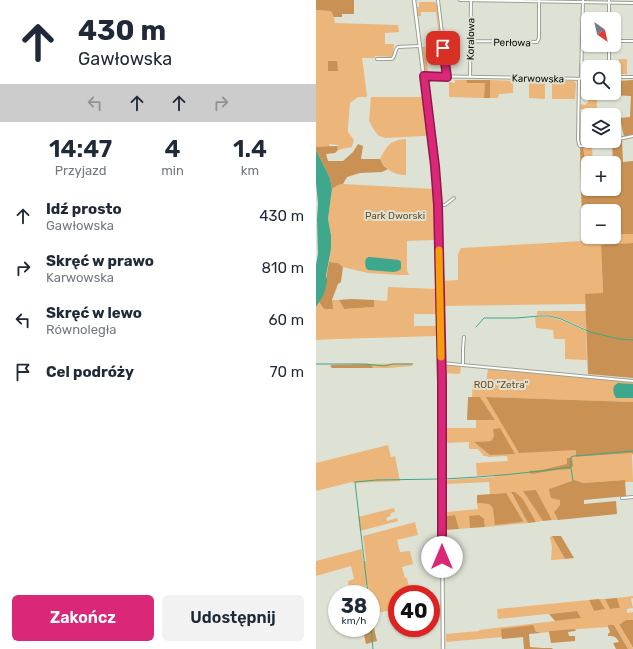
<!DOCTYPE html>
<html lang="pl">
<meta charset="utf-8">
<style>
:root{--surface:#fff;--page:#f2f2f3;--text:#1f2937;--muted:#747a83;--accent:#db2777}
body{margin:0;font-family:Rubik,sans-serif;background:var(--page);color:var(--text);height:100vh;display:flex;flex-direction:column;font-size:15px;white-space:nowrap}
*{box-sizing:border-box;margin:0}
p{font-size:13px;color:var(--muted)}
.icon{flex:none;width:22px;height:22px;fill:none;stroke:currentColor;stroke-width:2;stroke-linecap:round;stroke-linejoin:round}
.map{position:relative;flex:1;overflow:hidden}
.drawer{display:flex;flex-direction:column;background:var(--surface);width:316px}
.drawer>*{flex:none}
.banner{background:#fff;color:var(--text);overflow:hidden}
.needle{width:26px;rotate:146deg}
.tools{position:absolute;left:265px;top:12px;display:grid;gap:8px}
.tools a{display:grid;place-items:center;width:40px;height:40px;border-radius:6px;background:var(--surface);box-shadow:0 1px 3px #0004;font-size:20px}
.speed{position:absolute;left:12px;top:585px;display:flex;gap:8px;font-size:20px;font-weight:700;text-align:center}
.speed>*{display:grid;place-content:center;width:52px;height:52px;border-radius:50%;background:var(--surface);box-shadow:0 1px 3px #0004;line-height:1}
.speed small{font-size:10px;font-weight:400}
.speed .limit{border:6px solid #d22;background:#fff;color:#111}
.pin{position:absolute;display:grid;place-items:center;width:34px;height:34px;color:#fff;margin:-17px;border-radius:8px;box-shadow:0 2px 6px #0006}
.me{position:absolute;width:44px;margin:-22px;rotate:0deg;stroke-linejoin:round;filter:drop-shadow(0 0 3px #0008)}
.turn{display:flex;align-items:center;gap:14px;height:84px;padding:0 12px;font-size:18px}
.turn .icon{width:52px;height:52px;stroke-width:2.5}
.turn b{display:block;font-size:28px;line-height:34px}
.lanes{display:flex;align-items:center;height:38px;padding:0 12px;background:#0003;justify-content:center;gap:20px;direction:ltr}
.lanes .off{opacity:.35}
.eta{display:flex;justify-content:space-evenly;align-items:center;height:68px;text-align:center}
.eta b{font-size:24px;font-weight:600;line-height:28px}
.button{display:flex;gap:8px;margin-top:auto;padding:8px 12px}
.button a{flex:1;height:46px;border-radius:6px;background:var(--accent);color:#fff;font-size:16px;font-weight:600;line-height:46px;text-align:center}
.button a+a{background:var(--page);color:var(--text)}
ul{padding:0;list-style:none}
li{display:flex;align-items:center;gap:12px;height:52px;padding:0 12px}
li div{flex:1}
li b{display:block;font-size:15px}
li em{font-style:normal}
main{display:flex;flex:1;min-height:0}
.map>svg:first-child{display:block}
</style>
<main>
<section class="drawer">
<div class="banner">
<div class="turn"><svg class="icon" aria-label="ahead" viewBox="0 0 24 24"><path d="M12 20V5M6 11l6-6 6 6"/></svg><div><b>430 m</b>Gawłowska</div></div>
<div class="lanes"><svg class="icon off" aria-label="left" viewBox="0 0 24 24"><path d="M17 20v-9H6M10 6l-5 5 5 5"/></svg><svg class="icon" aria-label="ahead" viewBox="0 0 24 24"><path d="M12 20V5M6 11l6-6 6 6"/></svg><svg class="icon" aria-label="ahead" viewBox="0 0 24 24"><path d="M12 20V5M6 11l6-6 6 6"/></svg><svg class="icon off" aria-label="right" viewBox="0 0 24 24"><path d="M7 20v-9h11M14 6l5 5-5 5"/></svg></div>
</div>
<div class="eta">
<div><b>14:47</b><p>Przyjazd</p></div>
<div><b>4</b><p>min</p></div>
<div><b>1.4</b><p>km</p></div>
</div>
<ul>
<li><svg class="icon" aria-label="ahead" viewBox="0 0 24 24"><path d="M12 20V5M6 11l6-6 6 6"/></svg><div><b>Idź prosto</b><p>Gawłowska</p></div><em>430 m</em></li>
<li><svg class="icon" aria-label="right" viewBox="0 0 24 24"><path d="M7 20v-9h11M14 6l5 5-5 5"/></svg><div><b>Skręć w prawo</b><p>Karwowska</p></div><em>810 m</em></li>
<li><svg class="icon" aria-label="left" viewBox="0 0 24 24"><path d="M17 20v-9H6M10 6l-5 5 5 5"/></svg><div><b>Skręć w lewo</b><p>Równoległa</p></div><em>60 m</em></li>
<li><svg class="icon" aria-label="arrive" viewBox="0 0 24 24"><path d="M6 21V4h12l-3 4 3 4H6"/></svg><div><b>Cel podróży</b></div><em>70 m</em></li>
</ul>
<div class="button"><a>Zakończ</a><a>Udostępnij</a></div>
</section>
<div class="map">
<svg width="317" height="649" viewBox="0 0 317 649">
<rect width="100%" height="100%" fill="#dee2d4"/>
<path fill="#ecb57a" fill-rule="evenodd" d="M104 2H119L121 6 127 61H126L120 12H105V16H101L100 7H103V3Z
M0 10 15 11 18 17 19 23 82 25 83 32 69 33V44H78L77 56 76 57 59 56V58H46L48 72 51 97H42L34 103 32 127V132L38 140 36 147 22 150 21 146 23 145 13 144 14 147H0Z
M105 47H109L112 71 114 73H126L128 72 127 65H128L129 73 128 74 114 75 109 74Z
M303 59H311V74H303Z
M139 80H150L151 83H169L168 98 133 97V82L139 83Z
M174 80 197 81V93L183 94 182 98H174Z
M213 81H229V99L213 98Z
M236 81H258L260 83 259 99H236Z
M264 82H272V93H295V95L272 94 264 89Z
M272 96 281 98V109H264V104L269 105 272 102Z
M55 97H108L113 135 108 136 88 137 70 138 63 136 58 130 53 121Z
M90 139V175C77 175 71 170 64 159 71 146 74 140 90 139Z
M274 146 276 148 277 163H272V168H271L267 148Z
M27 184 117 189 119 240 91 241V270L93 275H84L52 273 27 267 22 263 13 262 15 249V235L12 219 16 189 22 185Z
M266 222 272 226V237H298V234H317V243L285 246 287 294H269V304L127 306 126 281 142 280V254L145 248 267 241Z
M72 287 120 289 121 314H98V326H121L122 336 20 339 0 340V307L3 302 8 309H16V300H23L28 309 58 307V300L71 301Z
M221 311H270V329L247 319 234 315H221Z
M219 317H235L247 321 270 331 271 360 249 359V339H238L237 330 220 328Z
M98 363 96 366 72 368H57L55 364Z
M129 364 145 367 144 374 127 373V365Z
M172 369 317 382V402L171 397 260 450 261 457 316 453 317 482H309V480L267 483 259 480 255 481 246 485 244 505 238 512 242 520H236L220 490 208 492 227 521 220 522 207 499 195 493 212 523 169 527 168 519 153 516 154 528 143 529 139 515 131 516 129 518V510L131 512 162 509 161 503 173 504 178 508 190 493 174 494 173 482 131 484 129 486V480L179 477 177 475 161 476 160 463 192 461 191 456 172 457 171 456H168L162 449H153V442L128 443V428H160V420H179L164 397H156L157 382 170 383ZM177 431 199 453 159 442 175 441 178 436Z
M72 445 75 457 79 456 84 481 38 483 36 482 0 491V463Z
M78 508 79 512 75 513 74 516 70 518 71 521 81 518 82 521 44 531 42 517Z
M99 522 102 535 81 540 84 552 94 551 97 564 86 567 89 578H91L94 591 81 594V608L55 615V594H53L52 585H50L51 594H31L34 593 32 581 38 579 35 566 0 576V561L46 549 47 561H50L47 536Z
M236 536 249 559 235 560 236 547 234 537Z
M317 596V598L315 599 317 608 311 609V613L317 612V620H310L306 623 303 624 317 649H312L298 625H292V627L234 631 233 632 224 633 223 632 186 629V637L130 642V634L163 631V630L265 618 261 611 182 619 181 609 273 600 278 611 288 609 283 599H289L294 609 304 608 301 598Z"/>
<path fill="#c99153" d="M0 0H38V14H26V17H18L15 11 0 10Z
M12 61H21L22 71H12Z
M150 80H174V98H168L169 83H151Z
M317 80V135L308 137 304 118 314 117 315 96 295 95V93H298V90L303 81Z
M306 140 307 162 317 161V234H298V211H272V226L266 222 264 148H267L271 168H272V189H298V163H297L296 142Z
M42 144 47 146 45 159H64L68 166 72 169 66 172 44 173 31 177 27 184 22 185 16 189 14 178 0 150V147L21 146 22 150 19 153 10 154 12 161H27L37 152Z
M317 243V378L272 374 269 294 287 293 285 245Z
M13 262 22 263 27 267 25 282 22 284 16 300 17 309H8L3 302C10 290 10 276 13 262Z
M35 299 58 300V307L28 309 23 300Z
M55 364 57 368H16L14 366 16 365Z
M152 397H164L179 420H151Z
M170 397 317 402V455L316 453 260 457V450L203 453Z
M184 428 199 454 174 455 158 442 175 441 178 436 177 431 178 429Z
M251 458H256L257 466 254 469 240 470 215 474 213 471 226 470 251 464Z
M259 480 267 483 309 480 310 496 268 500V504L300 501 301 514 242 520 238 512 244 505V500L235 498 233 489C241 487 251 482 259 480Z
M220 490 236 520 227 521 207 491Z
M195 492H199L207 499 220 522 212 523Z
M190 493 207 521 205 522 179 525 177 508 173 504 161 503V495Z
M139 515 143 529 129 530V518L131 516Z
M163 515 168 519 169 527 154 528 153 516Z
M236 536H245L258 558 249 559Z
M301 598 304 608 294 609 289 599Z
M283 599 289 609 278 611 273 600Z
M261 611 265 618 239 621 233 614Z
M55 617 56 628H58L61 641 50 644 47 630 55 628Z
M310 620H317V648L303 624 306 623 307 622Z
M217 625 220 632H223L224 633 213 634 214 647 226 648H236L237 649H208L207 637 186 639 185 629Z
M292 625H298L312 649H300L297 643 303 642C300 637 299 636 292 636V634L294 632 292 627Z
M259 629 260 630 259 631 252 632 253 636H259V641L235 643 233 632V631Z"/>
<path fill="#3fa78b" d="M0 150 14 178 16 189 12 219 15 235V249L10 276 11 281 9 290 7 296 0 307V265L2 254 1 220 2 203 0 183Z
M52 257H54L83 260 85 262V269L82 271 78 272 52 270 50 268C49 264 48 260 52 257Z
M302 383 317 384V398H300C297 393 297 391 298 386Z"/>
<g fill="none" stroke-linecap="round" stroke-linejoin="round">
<path stroke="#3fa78b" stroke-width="1" d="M160 327 168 318H201L223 316H234L245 319 274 332 303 339 317 340
M0 364H50L68 366 77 364H96
M255 468 257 481
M128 479C171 477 213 473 255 467V457L258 456 317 451
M52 594 39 482 60 480 124 479
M55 627 57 649"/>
<g stroke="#9ca092" stroke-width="4">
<path id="minor" d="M122 0 131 76
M144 0 317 3
M293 0V19
M154 41 221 42 223 38V0
M298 41H317
M61 59H76C80 56 78 50 82 47L104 46
M293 67V45
M108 76 272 79
M154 77 155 0
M298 77H317
M263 79 262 140 263 144 264 146H268L293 141
M265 79 267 0
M298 140 317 136
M122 205H129L138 198
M125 363 317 381
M147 365V348L148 337
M306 498 317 497"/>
</g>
<g stroke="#9ca092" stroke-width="4.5">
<path id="tertiary" d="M98 0 119 166 122 205 125 382 127 649"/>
</g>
<use href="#minor" stroke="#fff" stroke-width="2"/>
<use href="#tertiary" stroke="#fff" stroke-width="2.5"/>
</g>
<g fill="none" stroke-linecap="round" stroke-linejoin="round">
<g stroke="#8e194d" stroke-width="10">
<path id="route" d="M126 557V382L122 205 119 166 108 76 131 77 127 48"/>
</g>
<use href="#route" stroke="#db2777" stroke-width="7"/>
<path stroke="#f59e0b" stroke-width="7" d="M123 250 125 357"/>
</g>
<g text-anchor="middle" stroke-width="4" stroke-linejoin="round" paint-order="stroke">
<g font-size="10" fill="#0d0e09" stroke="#dee2d4">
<text transform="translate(154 39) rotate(-89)" y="4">Koralowa</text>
<text transform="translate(196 42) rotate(1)" y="4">Perłowa</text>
<text transform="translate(222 78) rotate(1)" y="4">Karwowska</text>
</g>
<g font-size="10" fill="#734c1e" stroke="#dee2d4">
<text x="79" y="219">Park Dworski</text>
<text x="185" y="388">ROD "Zetra"</text>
</g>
</g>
</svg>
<div class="tools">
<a><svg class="needle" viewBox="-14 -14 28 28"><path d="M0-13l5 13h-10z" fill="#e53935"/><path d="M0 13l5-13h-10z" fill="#747a83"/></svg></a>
<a><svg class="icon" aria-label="search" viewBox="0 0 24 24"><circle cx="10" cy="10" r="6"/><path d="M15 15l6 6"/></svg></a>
<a><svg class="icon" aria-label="layers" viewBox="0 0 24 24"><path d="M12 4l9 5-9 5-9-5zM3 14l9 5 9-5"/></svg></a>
<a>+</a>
<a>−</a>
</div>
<div class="speed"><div>38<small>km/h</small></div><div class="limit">40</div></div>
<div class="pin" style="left:127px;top:48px;background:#d93025"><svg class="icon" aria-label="arrive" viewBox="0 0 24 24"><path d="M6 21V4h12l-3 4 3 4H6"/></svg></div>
<svg class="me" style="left:126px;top:557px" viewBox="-20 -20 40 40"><circle r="19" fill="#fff"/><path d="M0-13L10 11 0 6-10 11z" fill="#db2777"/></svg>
</div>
</main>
